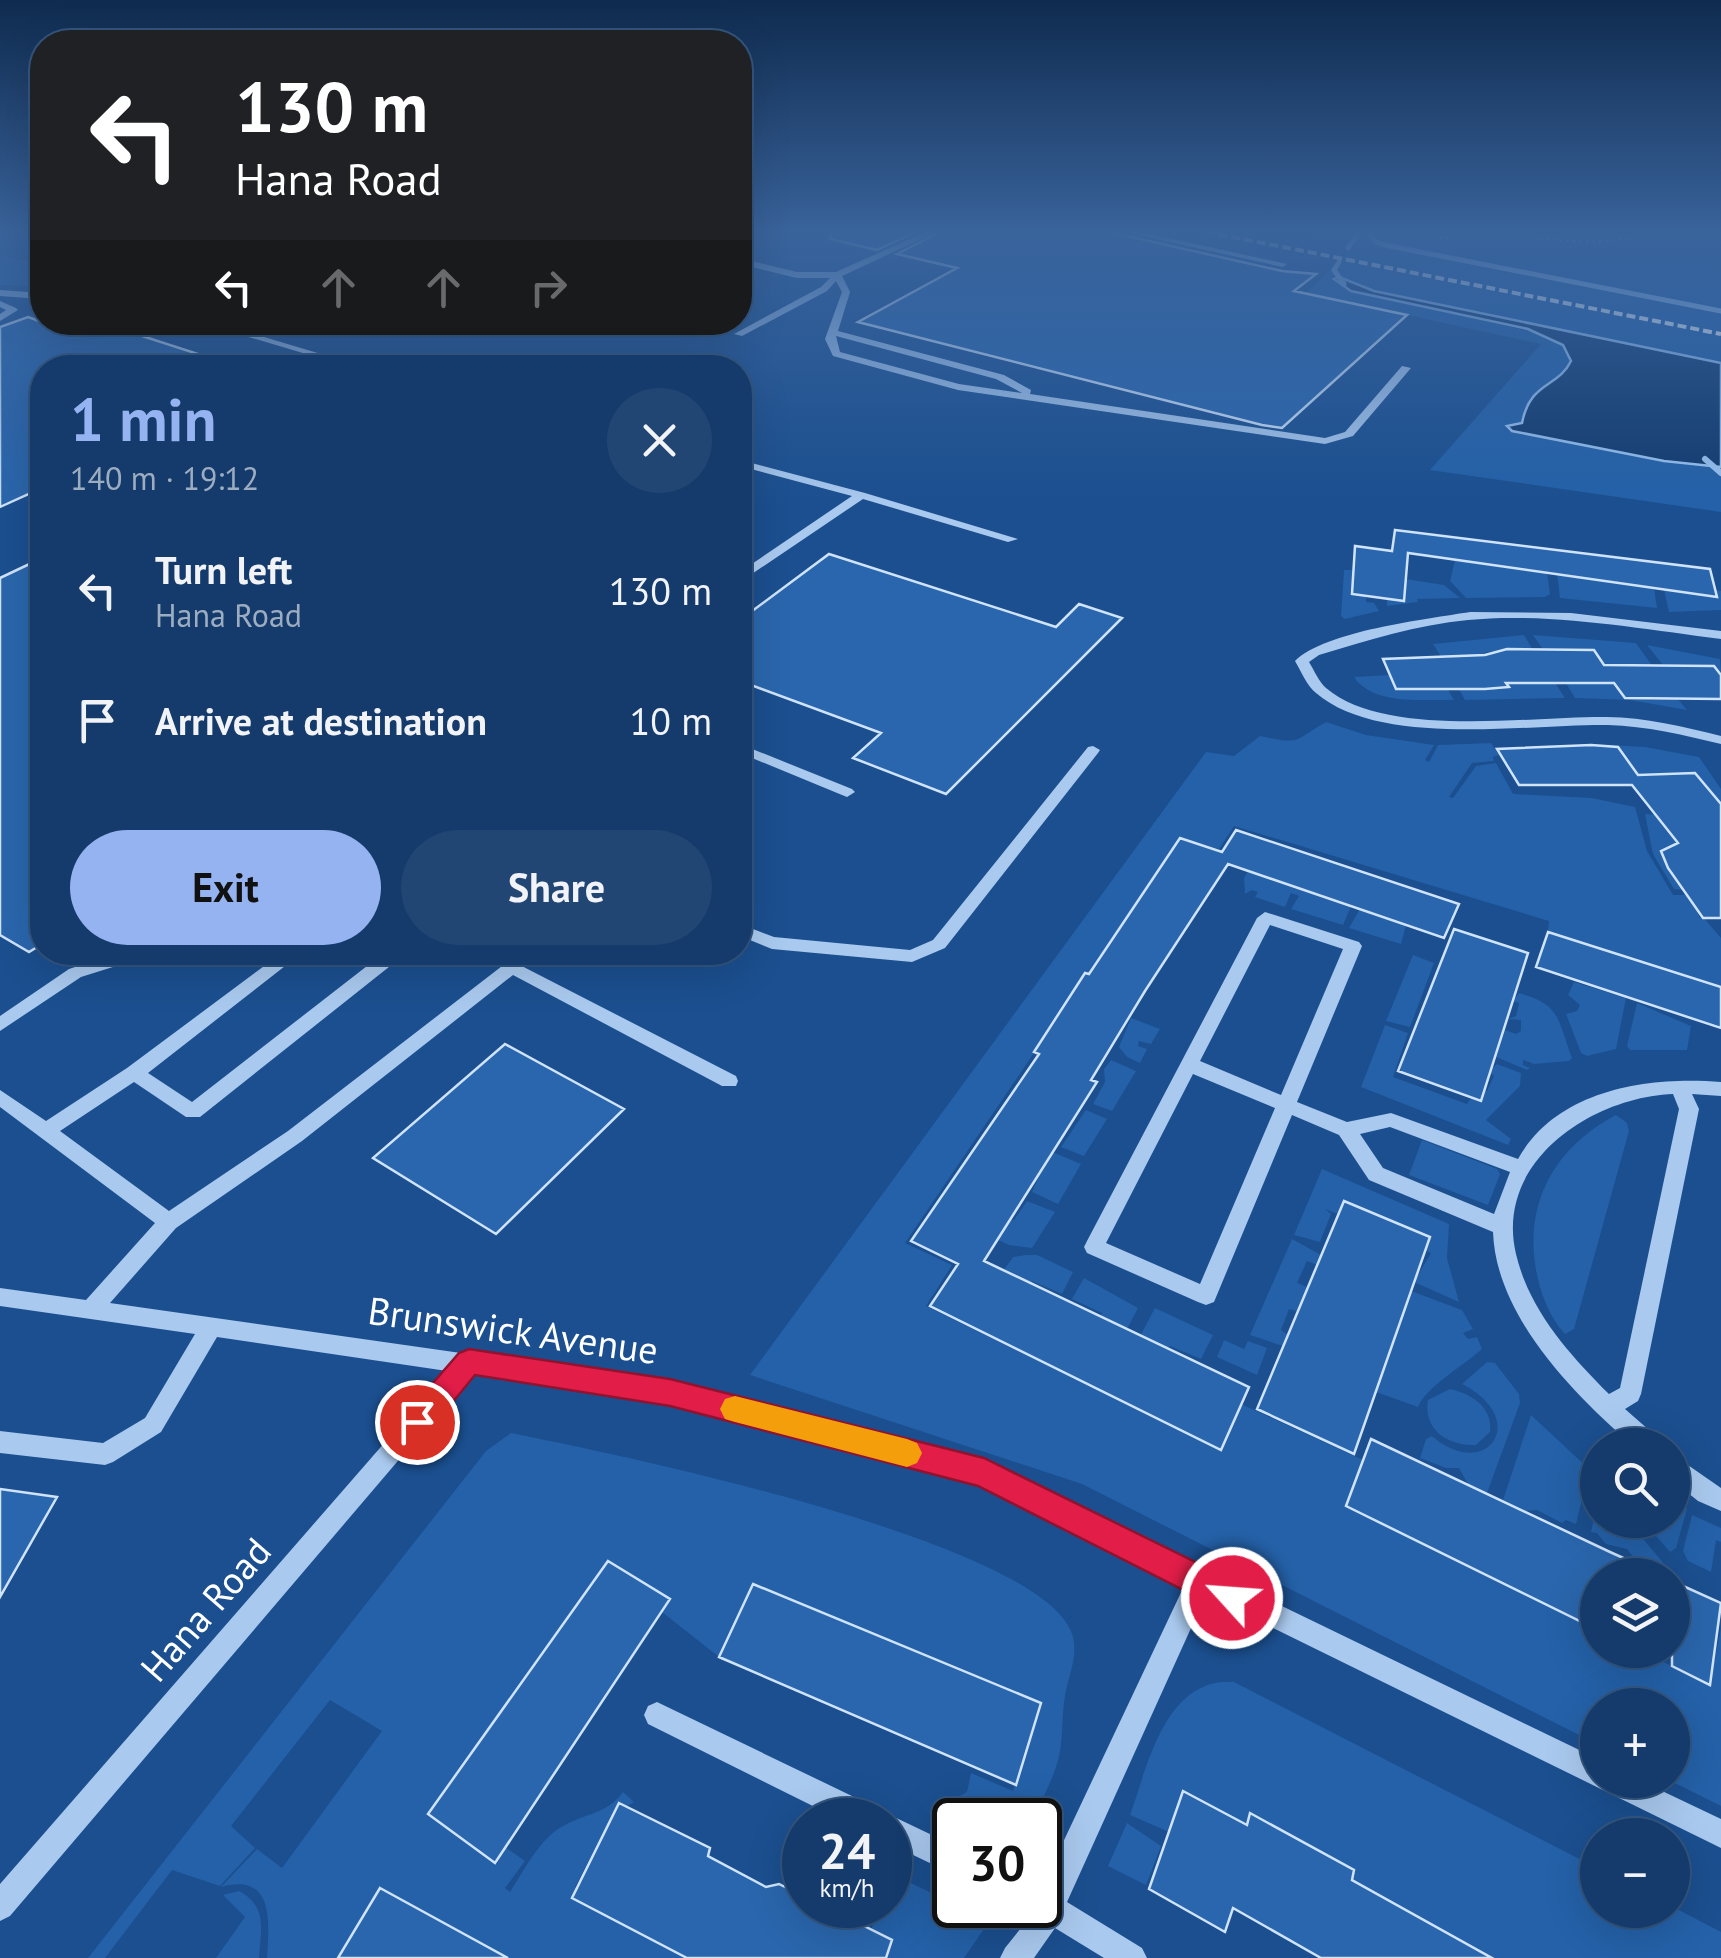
<!DOCTYPE html>
<meta charset="utf-8">
<style>
:root{--surface:#143b6b;--page:#214673;--text:#f1f3f6;--muted:#9dadc1;--line:#33557e;--accent:#95b2f1}
body{margin:0;font-family:"PT Sans",sans-serif;background:var(--page);color:var(--text);height:100vh;display:flex;flex-direction:column;font-size:38px;white-space:nowrap}
*{box-sizing:border-box;margin:0}
p{font-size:32px;color:var(--muted)}
.icon{flex:none;width:55px;height:55px;fill:none;stroke:currentColor;stroke-width:2;stroke-linecap:round;stroke-linejoin:round}
.map{position:relative;flex:1;overflow:hidden}
.drawer{position:absolute;left:30px;top:355px;width:722px;height:610px;display:flex;flex-direction:column;background:var(--surface);border-radius:40px;box-shadow:0 10px 40px #0002,0 0 0 2px var(--line)}
.drawer>*{flex:none}
.top-card{position:absolute;left:30px;top:30px;width:722px;height:305px;border-radius:40px;box-shadow:0 10px 40px #0002,0 0 0 2px var(--line);background:#202124;color:#fff;overflow:hidden}
.fabs{position:absolute;left:1580px;top:1428px;display:grid;gap:20px}
.fabs a{display:grid;place-items:center;width:110px;height:110px;border-radius:50%;background:var(--surface);box-shadow:0 10px 40px #0002,0 0 0 2px var(--line);font-size:50px}
.speed{position:absolute;left:782px;top:1798px;display:flex;gap:20px;font-size:50px;font-weight:700;text-align:center}
.speed>*{display:grid;place-content:center;width:130px;height:130px;border-radius:50%;background:var(--surface);box-shadow:0 10px 40px #0002,0 0 0 2px var(--line);line-height:1}
.speed small{font-size:25px;font-weight:400}
.speed .limit{border:5px solid #111;border-radius:15px;background:#fff;color:#111}
.pin{position:absolute;display:grid;place-items:center;width:85px;height:85px;color:#fff;margin:-42px;border:5px solid #fff;border-radius:50%;box-shadow:0 2px 10px #0007}
.me{position:absolute;width:110px;margin:-55px;rotate:296deg;stroke-linejoin:round;filter:drop-shadow(0 0 8px #0008)}
.turn{display:flex;align-items:center;gap:35px;height:210px;padding:0 40px;font-size:45px}
.turn .icon{width:130px;height:130px;stroke-width:2.5}
.turn b{display:block;font-size:70px;line-height:85px}
.lanes{display:flex;align-items:center;height:95px;padding:0 40px;background:#0003;justify-content:center;gap:50px;direction:ltr}
.lanes .off{opacity:.35}
.round{display:grid;place-items:center;flex:none;width:105px;height:105px;border-radius:52px;background:var(--page)}
.overview{display:flex;align-items:center;justify-content:space-between;height:170px;padding:0 40px}
h1{font-size:60px;font-weight:700;line-height:75px;color:var(--accent)}
.primary-button{display:flex;gap:20px;margin-top:auto;padding:20px 40px}
.primary-button a{flex:1;height:115px;border-radius:60px;background:var(--accent);color:#111;font-size:40px;font-weight:700;line-height:115px;text-align:center}
.primary-button a+a{background:var(--page);color:var(--text)}
ul{padding:0;list-style:none}
li{display:flex;align-items:center;gap:30px;height:130px;padding:0 40px}
li div{flex:1}
li b{display:block;font-size:38px}
li em{font-style:normal}
.map>svg:first-child{display:block}
</style>
<div class="map">
<svg width="1721" height="1958" viewBox="0 0 1721 1958">
<rect width="100%" height="100%" fill="#1b4f8f"/>
<path fill="#2461a8" d="M1290 229H1721V363L1362 288H1342L1550 336 1563 345 1571 362C1557 389 1528 389 1522 423L1507 429 1664 461 1721 467V512L1430 470 1541 344 1306 293 1358 243Z
M0 256 42 264 39 286 0 285Z
M1455 560 1547 571 1550 594 1545 597 1466 598 1450 581Z
M1344 570H1353L1352 593 1366 596V602L1374 603 1379 611 1345 619 1341 616Z
M1557 573 1654 588 1657 608 1560 598Z
M1406 579 1444 585 1460 598 1417 599 1418 602 1387 606V599L1404 601Z
M1664 590 1714 597V590L1721 591V610L1669 612Z
M1524 635 1533 650 1486 652 1484 657 1442 658 1433 644Z
M1533 635 1636 643 1653 667H1606L1593 651H1544Z
M1647 645 1720 659 1721 672 1712 666 1663 665Z
M1608 674 1651 700 1676 697 1687 710 1630 700 1575 698 1564 680Z
M1390 675 1397 689 1447 688 1454 700C1424 699 1373 706 1354 677Z
M1505 681H1554L1565 698 1465 700 1458 688 1508 687Z
M1326 722 1366 735 1434 745 1425 760 1429 762 1438 745 1491 743 1499 755 1493 757 1494 761 1472 763 1449 797 1453 798 1476 766 1496 763 1513 794 1592 798 1635 807 1647 851 1673 895H1689L1700 918H1704L1721 938V987L1548 932 1549 921 1234 826 1219 849 1180 838 905 1243 952 1265 926 1306 1220 1450 1241 1404 1363 1460 1347 1507 1597 1630 1598 1650H1639L1710 1685 1721 1628V1806L1669 1780H1672V1705H1598L1597 1744 1082 1484 750 1375 1206 752 1234 756 1260 736C1303 745 1292 741 1326 722Z
M1590 744 1645 747 1699 757 1721 789V807L1692 773 1638 775 1618 747Z
M1645 814 1661 815 1662 823 1686 851 1661 852 1669 869 1686 890 1674 889 1653 854Z
M1248 871 1351 906 1343 925 1291 909 1299 896 1291 893 1285 907 1255 897 1258 892 1252 890 1245 894 1244 878Z
M1360 909 1406 925 1401 944 1349 928Z
M1413 955 1434 963 1410 1027 1386 1021Z
M1574 982 1626 998 1616 1049 1587 1056 1581 1053 1566 1014 1577 1011 1580 1005 1568 995Z
M1519 993C1561 1005 1557 1018 1572 1058L1569 1061 1534 1064 1523 1060V1065L1530 1068 1527 1070 1496 1057 1505 1030 1516 1034 1521 1031V1020L1508 1019 1516 1016 1519 1003 1513 1001Z
M1637 1003 1691 1026 1687 1050H1630L1627 1046Z
M1131 1018 1160 1029 1151 1044 1139 1041 1138 1046 1147 1049 1140 1063 1127 1057 1119 1047Z
M1385 1025 1408 1033 1393 1077 1467 1104 1471 1098 1476 1100 1480 1090 1487 1091 1494 1076 1488 1071 1497 1064 1521 1073 1520 1086 1486 1120 1511 1139 1508 1145 1361 1087Z
M1111 1060 1136 1071 1112 1111 1093 1104 1105 1082 1104 1069Z
M1086 1110 1107 1119 1084 1156 1061 1147Z
M1616 1115 1627 1123 1629 1131 1574 1329 1565 1334C1549 1317 1540 1292 1536 1270 1524 1202 1555 1147 1616 1115Z
M1422 1140 1497 1169 1500 1174 1488 1205 1409 1175Z
M1050 1151 1081 1164 1058 1204 1032 1192Z
M1322 1169 1449 1224 1447 1258 1459 1302 1414 1282 1431 1253 1422 1248 1427 1235 1344 1200 1338 1214 1325 1209 1331 1214 1320 1242 1294 1235Z
M1027 1201 1055 1212 1032 1248 1009 1245 994 1238 1006 1220H1014Z
M1292 1239 1321 1255 1317 1265 1307 1261 1297 1283 1307 1287 1297 1311 1289 1309 1281 1330 1288 1335 1283 1346 1250 1335Z
M1026 1255H1037L1073 1272 1062 1294 1032 1281 1027 1286 1001 1274 1013 1257Z
M1084 1278 1138 1308 1126 1331 1100 1319 1102 1313 1072 1299Z
M1411 1291 1462 1310 1473 1329 1463 1333 1468 1339 1477 1337 1482 1349C1463 1366 1426 1387 1418 1407L1376 1392Z
M1155 1308 1213 1335 1201 1359 1170 1346 1166 1350 1139 1338Z
M1224 1340 1244 1349 1248 1341 1267 1348 1257 1375 1217 1357Z
M1487 1362 1495 1363 1519 1394 1520 1403 1487 1493 1468 1484 1459 1468H1446L1420 1458 1426 1439 1432 1436C1486 1483 1532 1420 1462 1384Z
M1450 1389C1472 1394 1493 1407 1490 1432L1476 1445C1448 1446 1423 1430 1428 1400Z
M1531 1415 1589 1469 1576 1524 1566 1520 1562 1523 1537 1510 1523 1511 1503 1500Z
M511 1433C606 1452 1050 1542 1073 1637 1078 1658 1068 1676 1065 1696 1061 1718 1064 1743 1057 1764 1051 1783 1041 1802 1032 1820L955 1822 943 1816 948 1802 967 1792 971 1773 1013 1791 1041 1702 754 1584 719 1657 662 1612 670 1599 608 1561 428 1814 497 1864 505 1847 525 1861 505 1888 510 1892C523 1872 540 1838 563 1826 586 1813 607 1814 623 1792L634 1802 626 1807 618 1804 575 1887 687 1958H496L498 1953 489 1947 381 1888 338 1958H267C269 1923 275 1872 221 1887L257 1849 282 1868 382 1731 330 1700 231 1826 255 1848 220 1886 172 1870 105 1958H88L486 1451Z
M1673 1497 1687 1509 1676 1548 1670 1552 1642 1520H1672Z
M1597 1504 1598 1520H1627L1665 1565 1663 1575 1639 1564 1627 1549 1606 1544 1597 1533 1591 1532Z
M1692 1515 1721 1528V1542L1716 1540 1711 1572 1688 1561 1683 1551Z
M1234 1682 1597 1868 1598 1910 1673 1907 1721 1932V1958H1492L1352 1880 1354 1869 1251 1813 1247 1825 1183 1791 1169 1832 1130 1815C1148 1766 1165 1677 1234 1682Z
M1127 1823 1161 1846 1146 1885 1108 1866Z
M890 1873 981 1917 986 1926 964 1958H886L871 1930 880 1905H890Z
M239 1891C268 1907 261 1929 259 1958H216L245 1917 223 1895Z"/>
<path fill="#123a6d" stroke="#9cc4f0" stroke-width="2.5" d="M1339 277 1374 291 1721 363V467L1664 461 1512 431 1507 426 1522 423C1530 381 1558 388 1571 361L1563 345 1528 329 1351 291 1334 279Z"/>
<g fill="none" stroke-linecap="round" stroke-linejoin="round">
<path stroke="#9cc4f0" stroke-width="5" d="M1366 229 1376 242 1385 245 1721 311
M1348 248 1361 229
M1339 262 1334 270 1344 284"/>
<path stroke="#9cc4f0" stroke-width="6" d="M1705 459 1721 473"/>
</g>
<path fill="#2a66ad" stroke="#cfe3fa" stroke-width="2.5" d="M831 229H923L877 250 830 239Z
M946 229H1096L1282 271 1316 274 1294 291 1407 315 1282 428 1262 425 858 322 957 268 897 254Z
M28 317 42 322 105 324 223 362 222 368H42V488L0 507V327Z
M1395 530 1710 569 1717 597 1408 553 1404 601 1352 594 1355 546 1392 551Z
M829 554 1056 627 1079 604 1122 618 946 794 853 758 881 733 740 681V620Z
M42 558V944L29 952 0 935V578Z
M1507 649 1594 650 1604 665 1714 666 1721 675V699L1625 698 1614 683H1506L1509 687 1485 689H1396L1383 659 1485 655Z
M1591 745 1618 747 1638 775 1695 773 1721 804V918H1703L1668 868 1661 851 1678 843 1632 785H1519L1497 749Z
M1236 830 1459 904 1444 938 1228 864 1145 991 1091 1080 1097 1082 984 1261 1249 1387 1221 1450 930 1306 958 1264 911 1241 1039 1054 1034 1052 1085 973 1089 974 1180 838 1222 852Z
M1454 929 1528 953 1481 1101 1398 1071Z
M1548 932 1721 987V1028L1536 967Z
M505 1044 624 1109 496 1234 373 1158Z
M1344 1201 1430 1237 1354 1454 1257 1409Z
M1371 1439 1610 1552 1661 1575H1598V1630L1346 1506Z
M0 1489 57 1497 0 1597Z
M608 1561 670 1599 495 1863 428 1814Z
M1672 1581 1721 1603 1710 1685 1672 1666Z
M753 1584 1041 1703 1016 1785 719 1657Z
M1183 1791 1247 1825 1250 1813 1354 1870 1352 1880 1492 1958H1321L1233 1908 1225 1932 1149 1889Z
M619 1803 710 1848 708 1856 766 1887 779 1884 805 1897V1905H822L892 1940 886 1958H687L572 1898Z
M380 1888 508 1958H338Z"/>
<g fill="none" stroke-linecap="round" stroke-linejoin="round">
<path stroke="#a9c9ee" stroke-width="2.5" stroke-dasharray="2.5 4" stroke-linecap="butt" d="M1388 229 1445 238 1476 229
M1682 229 1703 232 1705 229
M1476 230C1537 235 1595 254 1654 229"/>
<path fill="#a9c9ee" fill-rule="evenodd" d="M34 229H42V233Z
M932 229H943L842 276 850 292 838 331 1004 375 1031 390 1030 394 1325 438 1345 432 1402 366 1411 368 1353 436 1325 444 958 390 833 356 825 339 842 292 836 281 827 291 742 336 734 334 821 287 830 278H797L740 264V258L797 272H836ZM836 336 996 379 1022 393 959 384 840 352Z
M1110 229H1126L1287 264 1283 267Z
M0 290 42 293V299L0 296Z
M0 301 16 308 18 310 0 321V314L6 310 0 307Z
M198 322H214L331 357 323 359Z
M740 460 865 493 1018 539 1008 542 863 499 740 582V572L852 496 740 466Z
M1470 612 1571 613 1721 631V639C1641 629 1548 612 1468 620 1417 625 1368 640 1319 655L1309 662C1314 670 1319 682 1326 688 1386 739 1531 716 1607 717 1645 717 1684 727 1721 736V744C1684 735 1646 726 1608 725 1528 724 1380 748 1316 693 1307 686 1301 671 1295 661 1325 631 1427 619 1470 612Z
M740 744 852 789 855 792 847 797 842 795 740 753Z
M1093 746 1100 750 1098 753 945 948 912 962 772 949 740 936V924L774 937 910 950 933 940 1088 747Z
M1265 912 1359 942 1362 946 1297 1102 1347 1122 1391 1113 1518 1159C1557 1089 1649 1076 1721 1082V1096L1692 1094 1699 1109 1641 1394 1638 1401 1625 1409 1657 1437 1661 1445H1632C1573 1393 1496 1316 1493 1232L1369 1180 1339 1135 1292 1115 1214 1302 1206 1305 1198 1302 1087 1253 1084 1247 1087 1241 1257 918ZM1270 925 1343 949 1281 1095 1200 1061ZM1193 1074 1275 1108 1200 1284 1106 1243ZM1673 1094 1679 1109 1620 1388 1609 1394C1570 1355 1529 1310 1516 1254 1494 1161 1593 1097 1673 1094ZM1390 1127 1510 1172 1494 1214 1383 1168 1360 1134Z
M121 952H150L148 956 81 977 0 1031V1016L69 969Z
M283 952H303L148 1073 192 1102 385 952H402L404 955 200 1117H186L134 1082 60 1131 169 1211 288 1131 506 963 512 961 736 1076 738 1081 736 1086H722L513 975 302 1141 176 1228 110 1303 671 1383 984 1462 1598 1759V1780H1639L1721 1819V1848L1206 1595 1067 1902 1142 1948 1147 1958H1104L1055 1928 1034 1958H1000L1005 1948 1032 1914 1029 1905H1040V1891L1185 1584 980 1483 671 1403 472 1374 10 1916 0 1921V1884L447 1371 217 1337 161 1432 113 1462 105 1465 0 1453V1431L103 1443 145 1418 195 1334 0 1306V1288L86 1300 155 1223 0 1107V1090L46 1121 127 1068Z
M1672 1454 1721 1488V1511L1698 1501 1672 1480Z
M657 1702 881 1810 884 1817 890 1815 955 1846V1875L890 1844V1820H841L648 1724 644 1715 648 1706Z"/>
<path stroke="#fff" stroke-width="4" stroke-dasharray="9 4" stroke-linecap="butt" d="M1193 229 1721 334"/>
</g>
<linearGradient id="sky" x2="0" y2="1"><stop stop-color="#0f2b4f"/><stop offset="0.46" stop-color="#39639b"/><stop offset="1" stop-color="#39639b" stop-opacity="0"/></linearGradient>
<rect width="1721" height="503" fill="url(#sky)"/>
<path fill="#e11d48" stroke="#92132f" stroke-width="2.5" d="M469 1349 670 1379 984 1458 1244 1586 1249 1598 1244 1609 1232 1614 1221 1609 978 1486 670 1406 475 1375 428 1432 417 1436 407 1432 402 1422 407 1413 459 1353Z"/>
<path fill="#f59e0b" d="M735 1396 907 1439 917 1443 922 1453 917 1463 907 1467 735 1422 725 1419 720 1409 725 1399Z"/>
<g text-anchor="middle" stroke-width="10" stroke-linejoin="round" paint-order="stroke">
<g font-size="38" fill="#fff" stroke="#1b4f8f">
<text transform="translate(513 1331) rotate(8)" y="13">Brunswick Avenue</text>
<text transform="translate(206 1610) rotate(-49)" y="13">Hana Road</text>
</g>
</g>
</svg>
<div class="fabs">
<a><svg class="icon" aria-label="search" viewBox="0 0 24 24"><circle cx="10" cy="10" r="6"/><path d="M15 15l6 6"/></svg></a>
<a><svg class="icon" aria-label="layers" viewBox="0 0 24 24"><path d="M12 4l9 5-9 5-9-5zM3 14l9 5 9-5"/></svg></a>
<a>+</a>
<a>−</a>
</div>
<div class="speed"><div>24<small>km/h</small></div><div class="limit">30</div></div>
<div class="pin" style="left:417px;top:1422px;background:#d93025"><svg class="icon" aria-label="arrive" viewBox="0 0 24 24"><path d="M6 21V4h12l-3 4 3 4H6"/></svg></div>
<svg class="me" style="left:1232px;top:1598px" viewBox="-20 -20 40 40"><circle r="17" fill="#e11d48" stroke="#fff" stroke-width="3"/><path d="M0-11L8 9 0 5-8 9z" fill="#fff"/></svg>
<div class="top-card">
<div class="turn"><svg class="icon" aria-label="left" viewBox="0 0 24 24"><path d="M17 20v-9H6M10 6l-5 5 5 5"/></svg><div><b>130 m</b>Hana Road</div></div>
<div class="lanes"><svg class="icon" aria-label="left" viewBox="0 0 24 24"><path d="M17 20v-9H6M10 6l-5 5 5 5"/></svg><svg class="icon off" aria-label="ahead" viewBox="0 0 24 24"><path d="M12 20V5M6 11l6-6 6 6"/></svg><svg class="icon off" aria-label="ahead" viewBox="0 0 24 24"><path d="M12 20V5M6 11l6-6 6 6"/></svg><svg class="icon off" aria-label="right" viewBox="0 0 24 24"><path d="M7 20v-9h11M14 6l5 5-5 5"/></svg></div>
</div>
<section class="drawer">
<div class="overview"><div><h1>1 min</h1><p>140 m · 19:12</p></div><a class="round"><svg class="icon" aria-label="close" viewBox="0 0 24 24"><path d="M6 6l12 12M18 6L6 18"/></svg></a></div>
<ul>
<li><svg class="icon" aria-label="left" viewBox="0 0 24 24"><path d="M17 20v-9H6M10 6l-5 5 5 5"/></svg><div><b>Turn left</b><p>Hana Road</p></div><em>130 m</em></li>
<li><svg class="icon" aria-label="arrive" viewBox="0 0 24 24"><path d="M6 21V4h12l-3 4 3 4H6"/></svg><div><b>Arrive at destination</b></div><em>10 m</em></li>
</ul>
<div class="primary-button"><a>Exit</a><a>Share</a></div>
</section>
</div>
